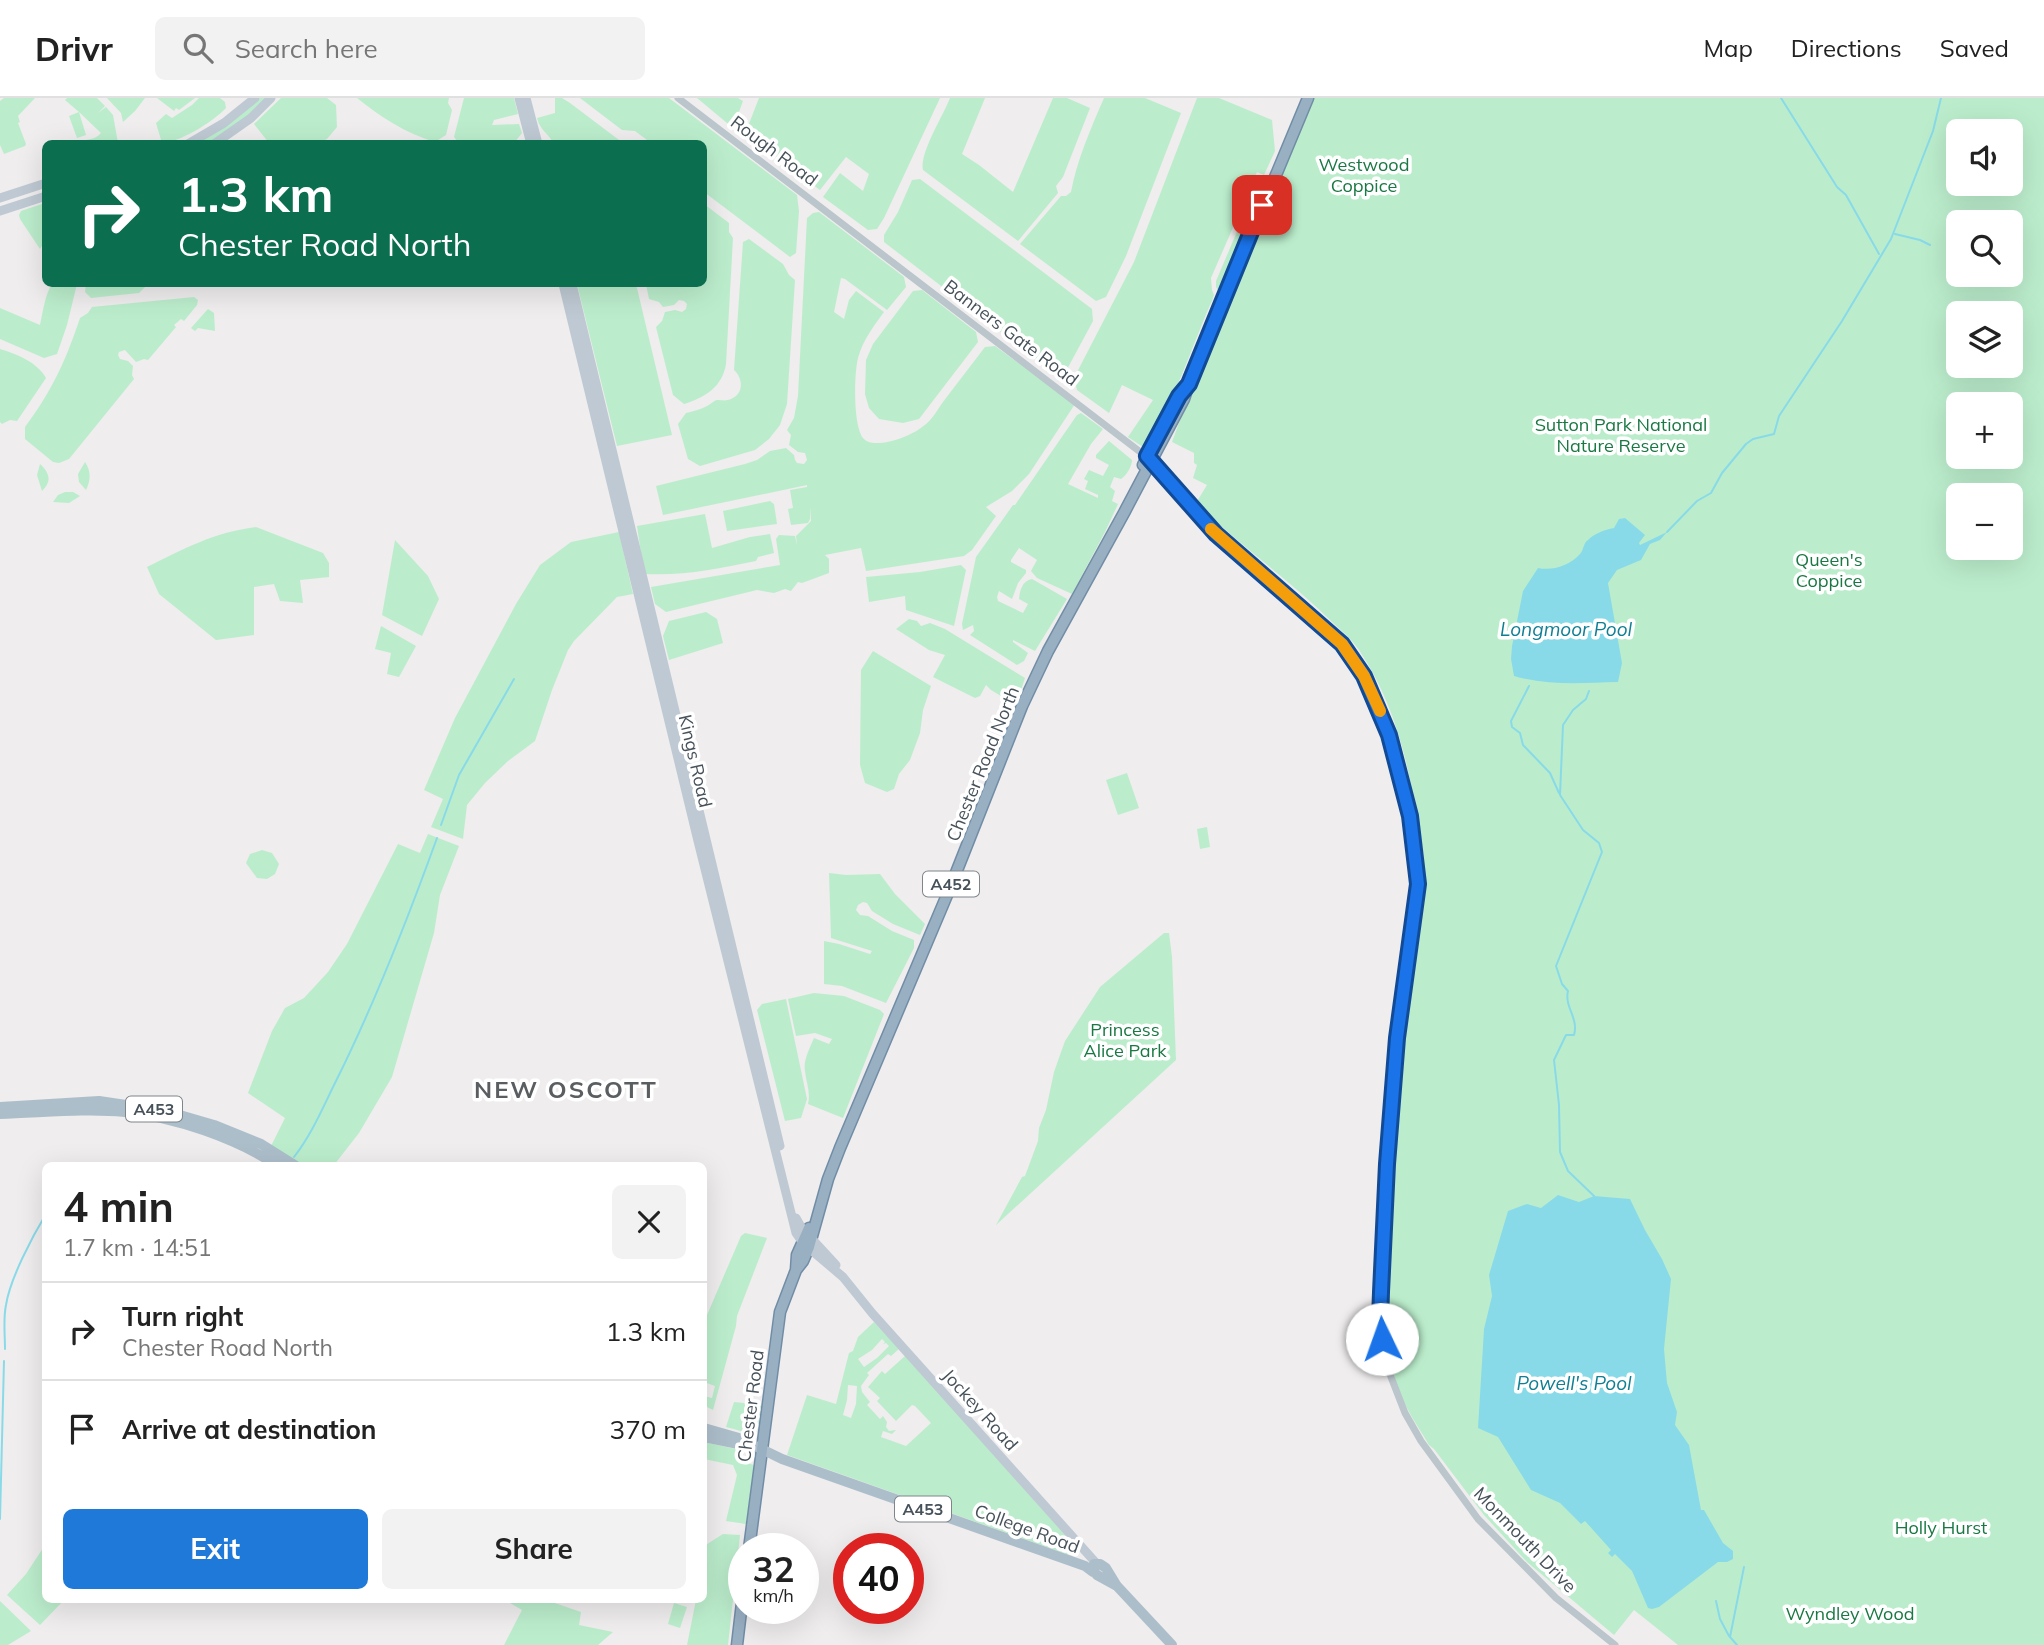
<!DOCTYPE html>
<meta charset="utf-8">
<style>
:root{--surface:#fff;--page:#f2f2f2;--text:#222;--muted:#767676;--line:#e0e0e0;--accent:#1e79d8}
body{margin:0;font-family:Mulish,sans-serif;background:var(--page);color:var(--text);height:100vh;display:flex;flex-direction:column;font-size:26px;white-space:nowrap}
*{box-sizing:border-box;margin:0}
p{font-size:23px;color:var(--muted)}
.icon{flex:none;width:38px;height:38px;fill:none;stroke:currentColor;stroke-width:2;stroke-linecap:round;stroke-linejoin:round}
.map{position:relative;flex:1;overflow:hidden}
.drawer{position:absolute;left:42px;top:1064px;width:665px;height:441px;display:flex;flex-direction:column;background:var(--surface);border-radius:10px;box-shadow:0 7px 28px #0002}
.drawer>*{flex:none}
.top-card{position:absolute;left:42px;top:42px;width:665px;height:147px;border-radius:10px;box-shadow:0 7px 28px #0002;background:#0b6e4f;color:#fff;overflow:hidden}
.tools{position:absolute;left:1946px;top:21px;display:grid;gap:14px}
.tools a{display:grid;place-items:center;width:77px;height:77px;border-radius:10px;background:var(--surface);box-shadow:0 7px 28px #0002;font-size:35px}
.speed{position:absolute;left:728px;top:1435px;display:flex;gap:14px;font-size:35px;font-weight:700;text-align:center}
.speed>*{display:grid;place-content:center;width:91px;height:91px;border-radius:50%;background:var(--surface);box-shadow:0 7px 28px #0002;line-height:1}
.speed small{font-size:18px;font-weight:400}
.speed .limit{border:10px solid #d22;background:#fff;color:#111}
.pin{position:absolute;display:grid;place-items:center;width:60px;height:60px;color:#fff;margin:-30px;border-radius:14px;box-shadow:0 4px 10px #0006}
.me{position:absolute;width:77px;margin:-38px;rotate:357deg;stroke-linejoin:round;filter:drop-shadow(0 0 5px #0008)}
.turn{display:flex;align-items:center;gap:24px;height:147px;padding:0 21px;font-size:32px}
.turn .icon{width:91px;height:91px;stroke-width:2.5}
.turn b{display:block;font-size:49px;line-height:60px}
.round{display:grid;place-items:center;flex:none;width:74px;height:74px;border-radius:10px;background:var(--page)}
.overview{display:flex;align-items:center;justify-content:space-between;height:119px;padding:0 21px}
h1{font-size:42px;font-weight:700;line-height:52px}
.cta{display:flex;gap:14px;margin-top:auto;padding:14px 21px}
.cta a{flex:1;height:80px;border-radius:10px;background:var(--accent);color:#fff;font-size:28px;font-weight:700;line-height:80px;text-align:center}
.cta a+a{background:var(--page);color:var(--text)}
ul{padding:0;list-style:none}
li{display:flex;align-items:center;gap:21px;height:98px;padding:0 21px;border-top:2px solid var(--line)}
li div{flex:1}
li b{display:block;font-size:26px}
li em{font-style:normal}
header{display:flex;align-items:center;gap:42px;box-sizing:border-box;height:98px;padding:0 35px;background:var(--surface);border-bottom:2px solid var(--line)}
header strong{font-size:33px}
nav{display:flex;gap:38px;margin-inline-start:auto;font-size:24px}
.search{width:490px;height:63px;background:var(--page);display:flex;align-items:center;gap:18px;box-sizing:border-box;padding:0 24px;border-radius:10px;color:var(--muted);font-size:26px}
.map>svg:first-child{display:block}
</style>
<header>
<strong>Drivr</strong>
<div class="search"><svg class="icon" aria-label="search" viewBox="0 0 24 24"><circle cx="10" cy="10" r="6"/><path d="M15 15l6 6"/></svg>Search here</div>
<nav><a>Map</a><a>Directions</a><a>Saved</a></nav>
</header>
<div class="map">
<svg width="2044" height="1547" viewBox="0 0 2044 1547">
<rect width="100%" height="100%" fill="#efeded"/>
<path fill="#bbedcc" fill-rule="evenodd" d="M4 0H35L18 18 20 24 18 25 26 46 25 48 4 56 0 47V3Z
M67 0H97L105 8 98 15 106 9 113 17 118 45H75C82 41 95 43 101 35L79 14 86 37 77 40 69 18 79 14 65 2Z
M107 0H145L135 13 123 24 121 15Z
M157 0H195L179 12 176 10 174 13Z
M199 0H220L225 4 226 10C214 23 179 45 162 45L156 25 166 16 172 20 192 7Z
M260 0H268L250 17 210 44 194 46 246 12Z
M281 0H327L336 7 337 29 327 41 317 45H269L254 26Z
M357 0H449L448 5 452 12 446 37 435 44C405 35 381 19 357 0Z
M464 0H514L518 16 494 22 492 27 519 26 522 35 514 45H459L454 39Z
M555 0H562L570 5 623 45H553C548 34 541 34 537 20L555 15Z
M580 0H669L797 97 799 113 796 155 790 159 704 94V46L651 45 635 33 622 32Z
M697 0H738L743 3 733 30Z
M759 0H940L884 120 877 131 868 132 823 99 840 75 863 93 869 76 846 59 820 92 745 36Z
M950 0H985L962 56 979 67 1013 94 1053 0H1067L1090 10 1063 79 1056 88 1058 95 1018 143 923 72C919 56 943 18 950 0Z
M1104 0H1145L1181 15 1126 158 1106 199 1096 203 1020 146 1061 98H1066L1071 94C1077 62 1091 30 1104 0Z
M1197 0H1219L1272 22 1275 53 1264 77 1257 74 1211 180 1212 192 1214 197 1212 203C1199 229 1162 339 1143 349L1128 339 1153 302 1122 287 1109 315 1077 292 1074 280 1134 164Z
M1313 0H2044V1547H1678L1634 1512 1614 1537 1527 1464 1484 1417 1434 1351 1429 1347C1419 1330 1407 1313 1400 1295 1381 1246 1383 1197 1388 1145L1391 1144V1140L1389 1138 1395 1044H1397L1400 1003 1398 1002 1400 965 1423 804 1421 773 1424 772V759C1412 686 1401 614 1359 552 1351 540 1339 531 1329 521 1287 480 1238 446 1196 405L1207 387 1193 380 1197 367 1194 365V355L1172 344 1208 246ZM1958 33H2011V86H1958ZM1958 124H2011V177H1958ZM1958 215H2011V268H1958ZM1958 306H2011V359H1958ZM1958 397H2011V450H1958Z
M1262 80 1266 82V84L1221 194H1219L1216 189V183L1259 82Z
M920 81 1092 211 1093 223 1065 275 1057 276 1049 271 884 144V137L898 114 912 82Z
M45 105V148H42L40 151 20 121 19 117 21 113Z
M704 106 729 125V134L733 140 726 266C722 289 706 299 684 306L673 297 656 229 662 223 665 214 675 212 682 214 686 211 687 206 684 203 679 202 674 207 663 209 659 204 649 201 646 186H704Z
M819 114 904 179 906 189 887 212 845 181 841 180 834 214 844 221 849 202 856 193 884 214C873 229 863 242 858 260 854 276 853 327 863 340 873 353 912 338 922 329 933 322 938 310 946 300 959 283 972 266 985 249L995 248 1075 306 1029 376 1012 393 986 409 996 418 972 452 964 458 866 473 861 450 825 457 829 461V475L802 485 798 484 791 493 785 491 774 495 757 492 666 514 655 506 651 489 780 467 776 441 779 437 795 438 797 447 796 438 811 423 810 409V421L808 425 791 427 788 411 793 410 790 392 807 389V387L663 417 656 388 745 366 757 362 770 353 786 350 794 357 795 362 797 365 804 366 807 362 805 355 798 354 789 347 791 337 787 332 794 320 798 298 807 120 813 115Z
M749 141 783 166 789 177 795 182 787 306 780 327 769 341 755 352 700 368 688 361 678 326 686 315C693 313 700 312 707 308 709 307 715 302 717 302 721 302 724 303 728 302 744 298 744 281 734 272L743 144Z
M52 186H77L67 227 57 256 44 260 0 241V210L40 227C43 213 45 197 52 186Z
M86 186H148L139 195 91 200 85 194Z
M577 186H636L672 337 617 348Z
M922 192 976 234 978 244 919 321 903 325 879 321 869 310 865 296 866 262 873 246 913 193Z
M194 199 198 202 197 207 184 223 181 221 174 227 176 229 148 262 144 261 136 264 125 252 119 254 118 257 120 261 128 263 133 268 132 277 134 281 69 361 59 365 53 364 25 341V329C52 293 66 262 80 220L88 215 92 209Z
M208 211 214 215 215 233 198 230 195 233 191 230Z
M0 251C17 256 37 264 46 280L17 323 10 322 2 326 0 324Z
M1081 315 1103 331 1091 346 1068 386 1098 400V397L1085 391 1088 383 1084 381 1089 372 1103 378 1109 367 1096 360V357L1109 343 1132 362C1132 368 1127 377 1121 381L1114 379 1110 389 1115 393 1112 403 1118 406 1105 434 1072 496 1037 480 1031 473 1037 462 1019 450 1011 462V464L1026 472V475L1018 485 1012 501 999 493 997 499 998 503 1023 515 1028 506 1019 501C1020 492 1022 483 1032 481L1067 501 1035 553 1013 542V544L1028 555 1024 563 1017 567 970 537 974 533 973 527 963 532 962 526 976 459 1013 407H1015L1077 317Z
M85 364C91 373 91 382 86 392L79 384 78 376Z
M40 366C50 375 52 384 42 393L37 377Z
M65 394H73L80 398 69 405 53 404 58 397Z
M770 403 774 406 777 426 727 433 723 413Z
M705 416 712 450 750 439 770 436 774 455 758 459 756 463C717 471 684 478 644 476L637 428Z
M256 429 323 455 329 465V479L300 482 303 505 280 503 274 486 254 489V537L216 542 159 496 147 469C186 450 212 435 256 429Z
M619 434 633 496 617 499 574 543 568 552 552 592 535 643 508 663 485 685 467 707 463 741 431 729 443 701 424 692 455 620 516 506 540 467 571 444Z
M395 442 428 478 439 501 422 538 382 517Z
M961 467 966 472 954 528 906 512 905 498 869 504 866 479 920 474Z
M706 514 717 521 723 545 669 562 663 538 669 523Z
M909 521 917 523 921 528 930 525 945 531 1025 580 1016 607 991 592 986 587 980 598 975 600 933 579 945 557 929 552 896 531Z
M381 528 416 548 399 579 387 576 391 555 375 551Z
M873 553 931 588 923 612 920 635 910 662 899 676 894 691 887 694 865 685 860 667 861 572Z
M1127 675 1139 710 1118 717 1106 682Z
M1207 729 1210 749 1200 751 1197 731Z
M428 736 459 748 440 797 434 835 392 979 359 1035 334 1067H302L271 1048 285 1020 248 995 272 933 285 910 304 900 328 874 347 846 398 746 420 755Z
M262 752 272 755 279 766 275 776 267 781 257 780 246 765 250 756Z
M829 775 846 777 880 776 895 796 925 826 920 837 893 826 872 813 867 805 863 804 858 807 856 812 860 817 868 818 892 833 914 842V850L886 905 842 888 824 886V843L839 846 870 856 872 853 831 840Z
M1164 835H1169L1172 859 1176 962 996 1127 1022 1079 1025 1078 1038 1043 1039 1030 1046 1012 1054 974 1065 943 1100 889Z
M814 895 844 898 880 912 884 916 843 1020 808 1006C811 995 806 984 805 973 803 962 810 950 814 940L829 946 832 941 815 935 796 938 788 901Z
M786 901 807 1001 801 1020 785 1023 757 912 762 906Z
M745 1135 767 1140 737 1218 736 1228 713 1312 707 1309 704 1310V1298L712 1300 715 1288 704 1284V1224L741 1138Z
M874 1224 899 1251 891 1258 888 1256 867 1275 869 1277 861 1288 862 1294 870 1304 867 1307 880 1321 883 1318 887 1324 886 1329 889 1333 896 1332 892 1336 883 1333 881 1339 906 1348 931 1325 915 1308 912 1307 896 1323 877 1303 880 1300 868 1289 882 1273 885 1276 905 1258 1076 1449 1069 1457 787 1357 807 1297 836 1306 849 1255 853 1253 858 1239ZM882 1241 885 1244 883 1246 886 1245 889 1248 877 1260 864 1269 858 1261 872 1252ZM848 1287 857 1288 856 1306 851 1320 843 1317 847 1302Z
M734 1304 753 1306V1311L758 1312 759 1307 761 1308 757 1334 752 1336 726 1329Z
M704 1344 740 1352 745 1364 754 1367 746 1426 726 1423 737 1377 733 1367 704 1361Z
M723 1436 740 1437 728 1547H687L696 1502H704V1448Z
M45 1447 46 1502H64L40 1527 7 1497 26 1476Z
M505 1502H546L581 1514 579 1527 613 1534 598 1547H504L522 1512Z
M0 1503 31 1533 8 1547H0Z
M674 1505 687 1509 680 1530 668 1526Z"/>
<path fill="#89dae9" d="M1625 420 1645 437 1639 445 1640 447 1667 434 1660 442 1650 446 1641 462 1617 472 1608 485 1622 565 1618 584C1583 585 1548 588 1514 578L1511 561 1512 548 1523 493 1538 470C1552 473 1569 468 1580 456 1584 452 1583 445 1588 442 1595 435 1604 432 1614 430L1619 421Z
M1558 1097 1579 1104 1594 1098 1630 1101 1645 1132 1662 1161 1671 1181 1664 1251 1667 1285 1677 1314 1675 1327 1689 1347 1701 1412H1704L1723 1445 1733 1453V1461L1727 1464H1718L1659 1509 1652 1511 1648 1510 1632 1473 1615 1456 1612 1459 1608 1455 1611 1452 1585 1423 1581 1426 1560 1405 1531 1392 1498 1339 1478 1330 1484 1231 1492 1198 1489 1177 1508 1113 1527 1106 1541 1110Z"/>
<g fill="none" stroke-linecap="round" stroke-linejoin="round">
<path stroke="#89dae9" stroke-width="2" d="M1781 0 1837 89 1846 97 1879 156
M1895 136 1920 142 1930 147
M1667 434 1697 403 1711 395 1722 375 1746 346 1753 341 1774 336 1779 318 1842 223 1891 141 1933 33 1941 0
M1529 588 1511 623 1512 629 1520 635 1523 647 1550 675 1559 695
M1589 593 1586 601 1573 612 1563 627 1560 697 1583 732 1599 745 1602 754 1556 868 1562 886 1568 893C1564 909 1579 920 1574 937H1566L1554 962 1559 1007 1560 1054 1568 1073 1594 1098
M441 727 459 677 514 581
M294 1059C312 1036 323 1009 336 983 375 905 407 823 437 740
M5 1251C5 1236 3 1221 6 1207 10 1181 32 1139 46 1116
M0 1421 4 1263
M1716 1503 1720 1521 1729 1538
M1737 1547 1730 1539 1744 1469"/>
<g stroke="#718da6" stroke-width="13">
<path id="trunk" d="M1143 367 1176 303
M796 1172 797 1157 809 1130
M749 1451 780 1214 796 1172 803 1163 809 1149 828 1081 840 1050 950 790 1022 608 1048 553 1125 413 1184 301 1189 286 1308 0
M737 1547 744 1488"/>
</g>
<path stroke="#bbc5cc" stroke-width="7" d="M678 0 1152 363 1188 406 1216 436 1342 546 1364 578 1389 637 1410 718 1418 786 1398 924 1387 1066 1380 1222 1384 1252 1391 1279 1405 1315 1421 1343 1478 1421 1556 1500 1615 1547"/>
<path stroke="#bec9d3" stroke-width="9" d="M519 0 531 46
M526 0 538 46
M188 46 224 25 255 0
M214 46 251 20 271 0
M0 100 46 85
M0 113 46 98
M563 186 698 743 796 1135 803 1145 843 1179 872 1215 1096 1465
M572 186 780 1048
M796 1120 801 1129 836 1167"/>
<path stroke="#adbecb" stroke-width="10" d="M0 1009 99 1003 166 1013 214 1027 261 1046 296 1068
M0 1016C41 1015 84 1010 125 1014 174 1019 236 1040 278 1068
M704 1330 739 1340 782 1361 1085 1468 1093 1474
M704 1339 748 1348
M1117 1488 1097 1477 1092 1471 1094 1466H1100L1106 1470 1117 1488 1172 1547"/>
<use href="#trunk" stroke="#99b0c3" stroke-width="10"/>
</g>
<g fill="none" stroke-linecap="round" stroke-linejoin="round">
<g stroke="#114b97" stroke-width="18">
<path id="route" d="M1262 107 1189 286 1179 298 1147 358 1216 436 1342 546 1364 578 1389 637 1410 718 1418 786 1397 940 1387 1066 1381 1194 1380 1222 1382 1241"/>
</g>
<use href="#route" stroke="#1a73e8" stroke-width="12"/>
<path stroke="#f59e0b" stroke-width="12" d="M1211 431 1342 546 1364 578 1380 613"/>
</g>
<g text-anchor="middle" stroke-width="7" stroke-linejoin="round" paint-order="stroke">
<g fill="#fff" stroke="#7e858b" stroke-width="2">
<rect x="923" y="773.5" width="56" height="25" rx="5"/>
<rect x="126" y="998.5" width="56" height="25" rx="5"/>
<rect x="895" y="1398.5" width="56" height="25" rx="5"/>
</g>
<g font-size="16" font-weight="bold" fill="#465159">
<text x="951" y="792">A452</text>
<text x="154" y="1017">A453</text>
<text x="923" y="1417">A453</text>
</g>
<g font-size="18" fill="#465159" stroke="#fff">
<text transform="translate(774 53) rotate(37)" y="6">Rough Road</text>
<text transform="translate(1011 235) rotate(37)" y="6">Banners Gate Road</text>
<text transform="translate(695 663) rotate(77)" y="6">Kings Road</text>
<text transform="translate(983 666) rotate(-68)" y="6">Chester Road North</text>
<text transform="translate(751 1308) rotate(-83)" y="6">Chester Road</text>
<text transform="translate(980 1312) rotate(48)" y="6">Jockey Road</text>
<text transform="translate(1027 1431) rotate(20)" y="6">College Road</text>
<text transform="translate(1525 1442) rotate(46)" y="6">Monmouth Drive</text>
</g>
<g font-size="18" fill="#197843" stroke="#fff">
<text x="1364" y="73">Westwood<tspan x="1364" dy="21">Coppice</tspan></text>
<text x="1621" y="333">Sutton Park National<tspan x="1621" dy="21">Nature Reserve</tspan></text>
<text x="1829" y="468">Queen's<tspan x="1829" dy="21">Coppice</tspan></text>
<text x="1125" y="938">Princess<tspan x="1125" dy="21">Alice Park</tspan></text>
<text x="1941" y="1436">Holly Hurst</text>
<text x="1850" y="1522">Wyndley Wood</text>
</g>
<g font-size="19" font-style="italic" fill="#107f94" stroke="#fff">
<text x="1566" y="538">Longmoor Pool</text>
<text x="1574" y="1292">Powell's Pool</text>
</g>
<g font-size="24" font-weight="bold" letter-spacing="2" fill="#5a5e61" stroke="#fff">
<text x="566" y="1000">NEW OSCOTT</text>
</g>
</g>
</svg>
<div class="tools">
<a><svg class="icon" aria-label="sound" viewBox="0 0 24 24"><path d="M4 9h4l5-4v14l-5-4H4zM17 9q2 3 0 6"/></svg></a>
<a><svg class="icon" aria-label="search" viewBox="0 0 24 24"><circle cx="10" cy="10" r="6"/><path d="M15 15l6 6"/></svg></a>
<a><svg class="icon" aria-label="layers" viewBox="0 0 24 24"><path d="M12 4l9 5-9 5-9-5zM3 14l9 5 9-5"/></svg></a>
<a>+</a>
<a>−</a>
</div>
<div class="speed"><div>32<small>km/h</small></div><div class="limit">40</div></div>
<div class="pin" style="left:1262px;top:107px;background:#d93025"><svg class="icon" aria-label="arrive" viewBox="0 0 24 24"><path d="M6 21V4h12l-3 4 3 4H6"/></svg></div>
<svg class="me" style="left:1382px;top:1241px" viewBox="-20 -20 40 40"><circle r="19" fill="#fff"/><path d="M0-13L10 11 0 6-10 11z" fill="#1a73e8"/></svg>
<div class="top-card">
<div class="turn"><svg class="icon" aria-label="right" viewBox="0 0 24 24"><path d="M7 20v-9h11M14 6l5 5-5 5"/></svg><div><b>1.3 km</b>Chester Road North</div></div>
</div>
<section class="drawer">
<div class="overview"><div><h1>4 min</h1><p>1.7 km · 14:51</p></div><a class="round"><svg class="icon" aria-label="close" viewBox="0 0 24 24"><path d="M6 6l12 12M18 6L6 18"/></svg></a></div>
<ul>
<li><svg class="icon" aria-label="right" viewBox="0 0 24 24"><path d="M7 20v-9h11M14 6l5 5-5 5"/></svg><div><b>Turn right</b><p>Chester Road North</p></div><em>1.3 km</em></li>
<li><svg class="icon" aria-label="arrive" viewBox="0 0 24 24"><path d="M6 21V4h12l-3 4 3 4H6"/></svg><div><b>Arrive at destination</b></div><em>370 m</em></li>
</ul>
<div class="cta"><a>Exit</a><a>Share</a></div>
</section>
</div>
